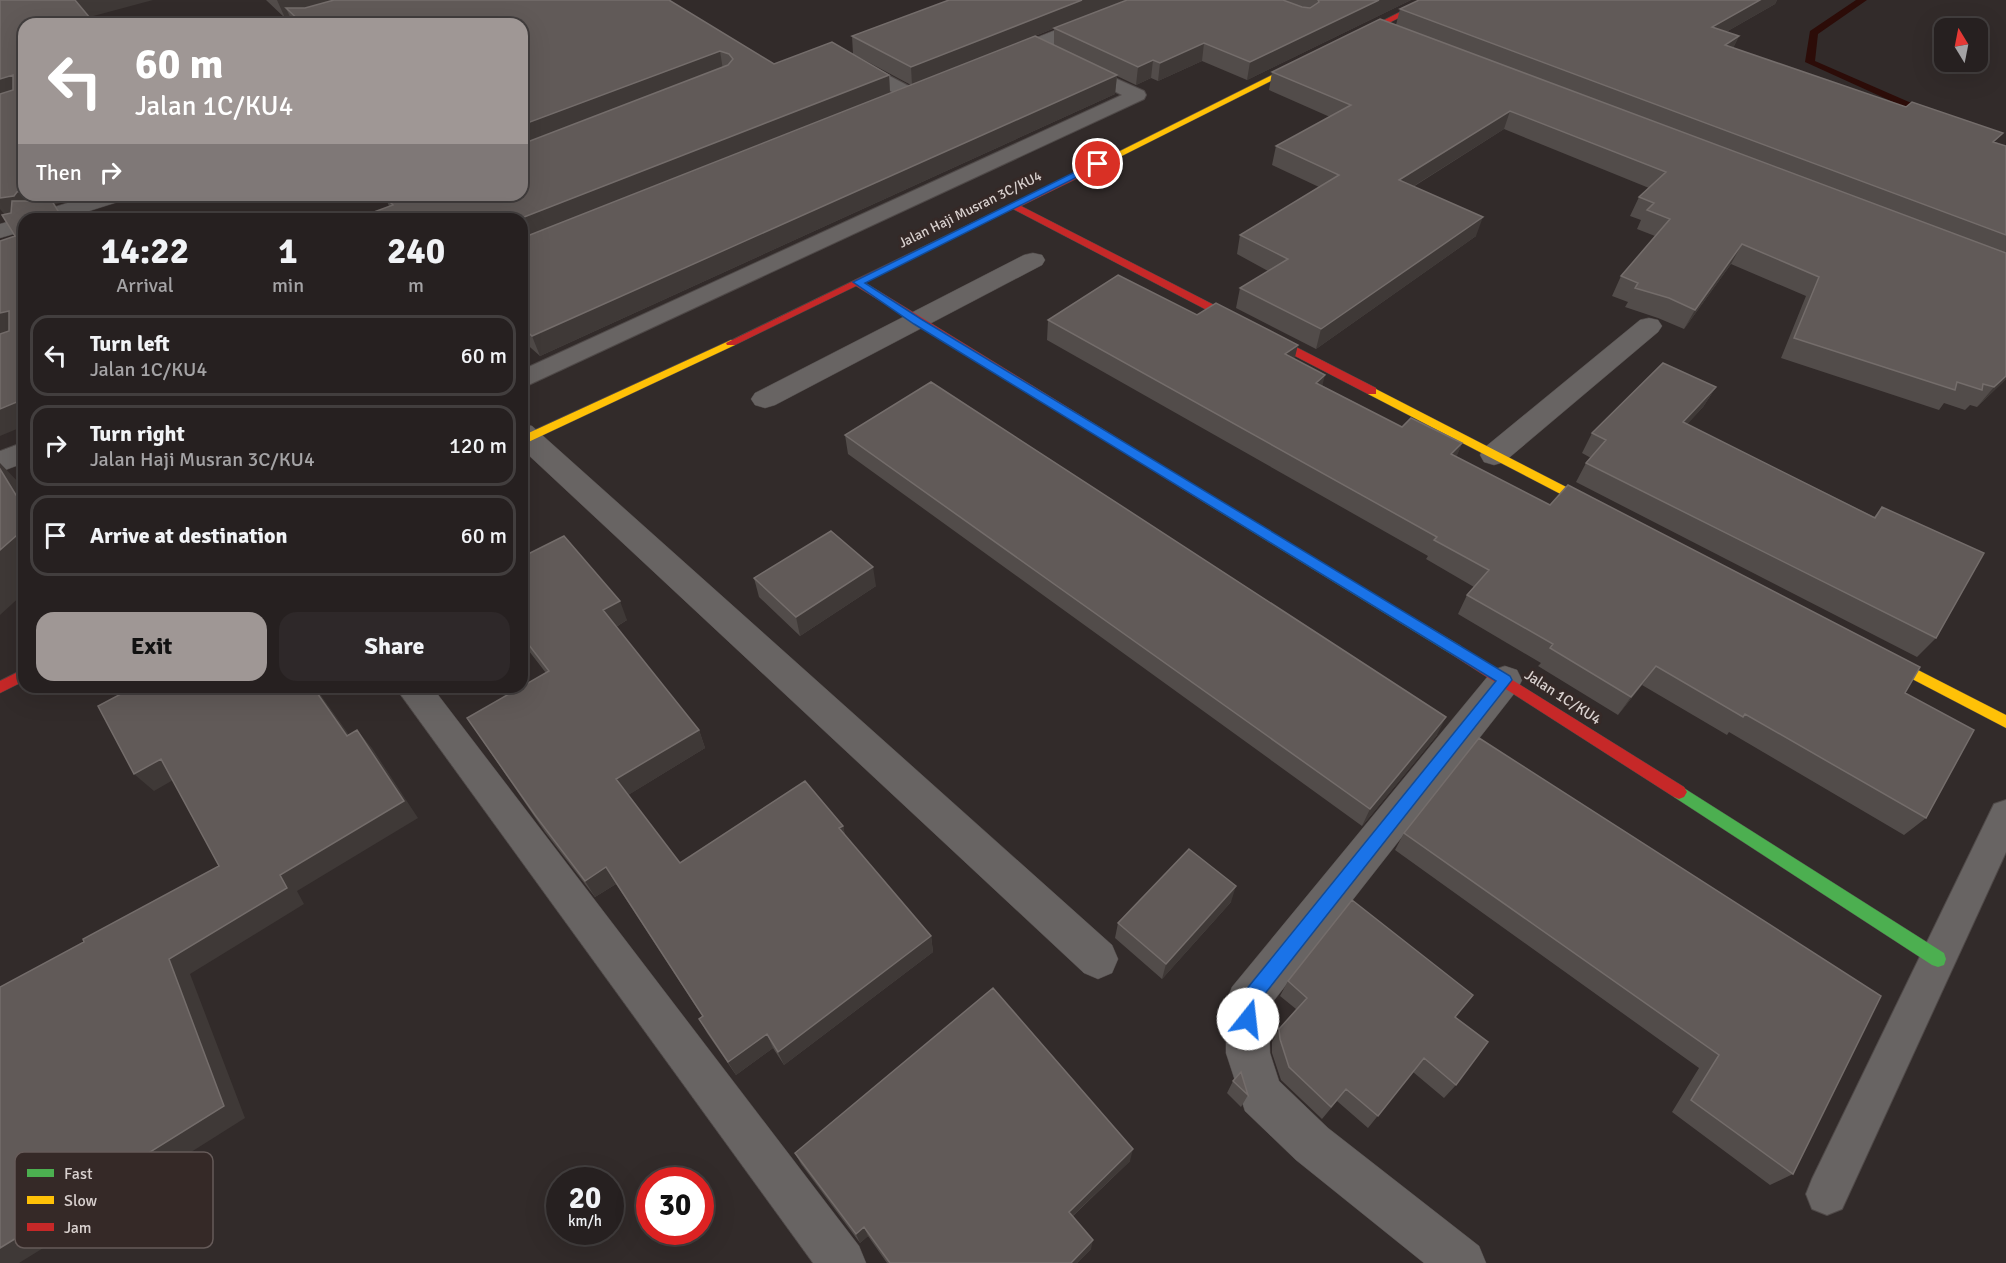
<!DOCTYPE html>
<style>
:root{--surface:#262020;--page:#2e2829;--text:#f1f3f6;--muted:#a4a3a5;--line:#423e3e;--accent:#9f9795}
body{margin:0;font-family:Signika,sans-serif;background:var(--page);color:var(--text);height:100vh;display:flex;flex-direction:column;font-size:22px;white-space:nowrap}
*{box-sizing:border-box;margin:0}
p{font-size:20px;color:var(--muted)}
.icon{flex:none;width:33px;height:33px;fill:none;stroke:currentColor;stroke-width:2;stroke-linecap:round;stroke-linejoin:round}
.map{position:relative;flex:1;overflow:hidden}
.details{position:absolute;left:18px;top:213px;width:510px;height:480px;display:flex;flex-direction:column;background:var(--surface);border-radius:18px;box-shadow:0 6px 24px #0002,0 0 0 2px var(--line)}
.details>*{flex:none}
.hud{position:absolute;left:18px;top:18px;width:510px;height:183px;border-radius:18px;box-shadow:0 6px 24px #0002,0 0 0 2px var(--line);background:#9f9795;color:#fff;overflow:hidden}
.needle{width:39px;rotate:350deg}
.buttons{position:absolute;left:1934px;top:18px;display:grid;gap:12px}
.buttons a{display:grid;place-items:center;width:54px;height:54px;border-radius:12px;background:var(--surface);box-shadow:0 6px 24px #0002,0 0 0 2px var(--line);font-size:30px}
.speed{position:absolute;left:546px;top:1167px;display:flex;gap:12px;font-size:30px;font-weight:700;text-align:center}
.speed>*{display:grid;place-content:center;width:78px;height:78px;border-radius:50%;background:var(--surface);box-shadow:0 6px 24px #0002,0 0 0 2px var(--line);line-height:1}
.speed small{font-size:15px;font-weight:400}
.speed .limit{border:9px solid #d22;background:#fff;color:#111}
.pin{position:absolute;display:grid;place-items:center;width:51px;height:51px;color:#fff;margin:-26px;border:3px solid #fff;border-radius:50%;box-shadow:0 2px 6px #0007}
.me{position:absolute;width:66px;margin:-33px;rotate:16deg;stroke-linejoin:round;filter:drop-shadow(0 0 4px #0008)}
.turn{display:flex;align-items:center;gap:21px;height:126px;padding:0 18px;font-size:27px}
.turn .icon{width:78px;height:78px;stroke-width:2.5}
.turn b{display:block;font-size:42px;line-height:51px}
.then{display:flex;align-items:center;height:57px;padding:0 18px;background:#0003;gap:12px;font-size:22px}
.eta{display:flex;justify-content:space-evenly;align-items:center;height:102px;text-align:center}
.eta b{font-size:36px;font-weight:800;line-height:42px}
.button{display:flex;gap:12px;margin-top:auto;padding:12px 18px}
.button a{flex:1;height:69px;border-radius:18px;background:var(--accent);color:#111;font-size:24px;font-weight:800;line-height:69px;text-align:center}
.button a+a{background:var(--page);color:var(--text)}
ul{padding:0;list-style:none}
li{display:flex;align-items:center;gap:18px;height:81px;margin:0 12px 9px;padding:0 6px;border:3px solid var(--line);border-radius:18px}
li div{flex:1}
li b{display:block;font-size:22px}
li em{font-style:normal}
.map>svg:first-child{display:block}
</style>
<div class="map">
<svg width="2006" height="1263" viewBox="0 0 2006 1263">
<rect width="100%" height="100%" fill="#322b2a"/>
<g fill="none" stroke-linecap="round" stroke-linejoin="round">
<path fill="#2c0c08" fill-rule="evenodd" d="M1856 0H1867L1818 34 1815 61 1932 112V116H1924L1805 62 1810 31Z"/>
<g stroke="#4f4948" stroke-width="2">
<path id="lane" d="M854 57 918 91 920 95 918 99H904L848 66 845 62 848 58Z
M1081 63 1144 91 1146 95 1144 99 522 388V370L1122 95 1075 72 1072 68 1075 64Z
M2006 800V852L1842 1209 1827 1215 1812 1209 1806 1194 1812 1179 1994 804Z"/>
</g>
<g stroke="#4f4948" stroke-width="1">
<path id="street" d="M1131 0H1156L1153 4 1012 61H998L995 57 998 53Z
M93 195H127L124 200 64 219H24V231L0 238V224L24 217 29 218 32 214Z
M1033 253 1042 255 1045 260 1042 265 775 405 765 408 755 405 751 399 755 393 1024 255Z
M1649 318 1658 320 1662 326 1658 332 1504 462 1494 465 1484 462 1480 455 1484 448 1640 320Z
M522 424 532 426 1112 945 1118 959 1112 973 1098 979 1084 973 522 449Z
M24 442V463L0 472V451Z
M1505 666 1517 670 1522 680 1517 690 1268 1008 1270 1053 1279 1081 1328 1128 1479 1246 1486 1263H1424L1296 1160 1245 1111 1226 1053V1002L1232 987 1493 670Z
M395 687H432L859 1246 866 1263H813Z"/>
</g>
<g stroke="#4f4948" stroke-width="1">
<path id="fast" d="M1206 494 1461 646 1463 650 1461 654H1451L1202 501 1200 498 1202 495Z
M1679 785 1944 953 1946 959 1944 965 1938 967 1932 965 1674 797 1671 792 1674 787Z"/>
</g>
<g stroke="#4f4948" stroke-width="1">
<path id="slow" d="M1292 65 1299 67 1082 176 1074 174Z
M731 340 735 341V345L522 445V436Z
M1372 387 1607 508 1609 511 1603 515 1599 514 1368 394V388Z
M1875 648 2006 715V728L1870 657 1868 653 1870 649Z"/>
</g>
<g stroke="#4f4948" stroke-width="1">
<path id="jam" d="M1424 0H1434L1298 69 1291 67Z
M1079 171 1082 172V176L1021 206 1376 388V394H1368L1013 209 864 282 1210 495 1212 498 1210 501H1202L856 286 735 345H727L726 343Z
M1456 645 1684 787 1687 792 1684 797 1679 799 1674 797 1451 654 1449 650 1451 646Z
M24 669V681L0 693V681Z"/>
</g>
<use href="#lane" fill="#686463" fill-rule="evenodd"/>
<use href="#street" fill="#686463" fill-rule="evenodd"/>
<use href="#fast" fill="#4caf50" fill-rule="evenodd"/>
<use href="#slow" fill="#ffc107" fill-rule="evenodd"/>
<use href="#jam" fill="#c62828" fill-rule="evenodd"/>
</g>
<path fill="#524c4a" d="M266 0H669L774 64 889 75 890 93 911 85 853 54 852 36 949 0H1125L1035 36 1054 45V28L1127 0H1411L1247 80 1202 61 1158 81 1151 78 1136 85 1117 76 1115 94 540 356 522 340V219L389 206 386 199 379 202 372 195H522V24H293L290 17 285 18Z
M1419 0H1777L1775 4 1726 32 1739 36 1733 48 2006 146V379L1977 407 1970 405 1965 410 1944 403 1939 410 1781 358 1806 296 1731 264 1684 329 1658 318 1625 307 1628 302 1612 296 1621 276 1655 236 1637 229 1641 220 1630 216 1639 197 1649 188 1504 129 1413 187 1476 236 1316 349 1236 308 1240 288 1268 271 1237 254 1240 235 1319 187 1272 165 1276 146 1330 117 1269 90 1272 72 1396 25 1400 9Z
M1197 315 1295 359 1323 386 1402 427 1462 443 1456 457 1905 693 1926 818 1904 835 1729 732 1727 735 1642 685 1618 715 1538 666 1541 663 1458 614 1467 595 1474 587 1426 559 1428 556 1047 340 1048 320Z
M1716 387 1703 407 1687 424 1874 517 1882 507 1936 638 1917 657 1576 482 1586 463 1591 458 1582 453 1592 433Z
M845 435 1437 735 1362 826 848 454Z
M522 557 627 620 616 627 699 730 705 748 628 795 680 863 843 826 845 836 931 936 933 952 784 1065 773 1048 736 1075 707 1033 699 1019 702 1016 616 884 595 897 545 832 467 718 546 673 522 642Z
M754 578 876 586 800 636 759 597Z
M1404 833 1881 996 1793 1174 1770 1185 1672 1112 1699 1068 1395 850Z
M1231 902 1162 979 1115 938 1118 923Z
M1288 981 1455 1017 1456 1085 1444 1098 1413 1072 1368 1128 1337 1101 1322 1119 1281 1080 1272 1053V1042L1279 1029 1296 1009 1280 996Z
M1233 1081 1248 1095 1241 1107 1227 1093Z
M795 1153 1130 1161 1073 1216 1091 1249 1077 1263H887L868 1236 860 1243 801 1164Z"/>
<path fill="#3f3937" d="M75 0H153L86 18Z
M277 0H348L294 16 286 8 290 17 285 18Z
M1082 0H1125L912 85 911 67Z
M1379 0H1411L1247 80 1250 62Z
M1760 0H1777L1775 4 1703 45 1712 27Z
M1739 36 1730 54 1725 45Z
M1204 43 1202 61 1158 81 1160 63Z
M720 51 723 70 522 147V125Z
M1153 60 1151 78 1136 85 1138 67Z
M13 75 24 92 0 102V79Z
M889 75 890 94 522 241V219H519Z
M1117 75 1115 94 540 356 532 336Z
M1510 111 1504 129 1393 199 1399 180Z
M24 190V195H85L54 205 64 219H8L0 209V198Z
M376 195H398L386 198V199L379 202Z
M454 195H471L473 200 464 202Z
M1483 217 1476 236 1316 349 1321 329Z
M1742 244 1731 264 1684 329 1695 310Z
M9 311 24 330 0 338V313Z
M1298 345 1293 365 1285 354Z
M1325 375 1320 395 1316 383Z
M2006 376V379L1977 407 1994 387Z
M1716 387 1703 407 1671 442 1683 422Z
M24 399V426L0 436V409Z
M1462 443 1454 463 1451 454Z
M0 463 21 485 24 490V508L0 469Z
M24 529V593L0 615V550Z
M873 567 876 586 800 636 796 617Z
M620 601 627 620 612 629 603 610Z
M1656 666 1642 685 1618 715 1631 697Z
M313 687H315L362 753 347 736Z
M1446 717 1437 735 1362 826 1370 809Z
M357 730 372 748 418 818 297 891 304 904 190 974 245 1118 123 1195 124 1198 19 1263H0V1248L97 1185 169 959 280 875Z
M699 730 705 748 625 797 616 779Z
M161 759 180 776 154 791 134 774Z
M843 826 847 842 839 828Z
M606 867 616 884 595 897 585 881Z
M1236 886 1231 902 1162 979 1166 964Z
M931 936 933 952 784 1065 778 1052Z
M767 1034 773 1048 736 1075 728 1062Z
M1133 1149 1130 1161 1067 1221 1069 1212Z
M864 1227 868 1236 860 1243 856 1234Z
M1093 1240 1091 1249 1077 1263H1071Z"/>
<path fill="#615a58" stroke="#746d6b" stroke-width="1.5" d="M0 0H75L95 24H24V190L17 192 14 196 0 198V94L13 90V75L0 79Z
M334 0H669L774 64 832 42 889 75 519 219H355L393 205 386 198 392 195H457L462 201H490V198L487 195H522V144L728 65 733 59 729 54 720 51 522 125V24H303L286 8H305Z
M949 0H1082L911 67 852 36Z
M1127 0H1283L1302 7 1310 8 1319 2 1318 0H1379L1250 62 1204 43 1160 63 1153 60 1138 67 1054 28Z
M1419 0H1760L1712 27 1739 36 1725 45 1906 107 1912 102 2003 133 1993 142 2006 146V235L1400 9Z
M1380 19 2006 253V376L1994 387 1983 384 1982 390 1957 382 1955 390 1794 338 1819 277 1742 244 1695 310 1669 298 1635 288 1638 283 1621 276 1670 219 1647 210 1654 203 1639 197 1666 172 1510 111 1399 180 1483 217 1321 329 1240 288 1288 259 1240 235 1339 175 1276 146 1351 105 1272 72Z
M1035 36 1117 75 532 336 522 327V238Z
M12 201H52L63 219H24V399L0 409V334L9 331V311L0 313V241L15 236 2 215 11 213Z
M1118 275 1197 315 1216 303 1298 345 1285 354 1325 375 1316 383 1402 427 1411 418 1462 443 1451 454 1550 505 1568 485 1920 667 1905 693 1974 730 1926 818 1745 714 1743 717 1656 666 1631 697 1550 648 1553 644 1467 595 1489 570 1434 540 1437 537 1048 320Z
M1663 363 1716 387 1683 422 1875 518 1882 507 1984 553 1936 638 1586 463 1606 440 1592 433Z
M931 382 1446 717 1370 809 845 435Z
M0 469 24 508V529L0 550Z
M831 531 873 567 796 617 754 578Z
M564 536 620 601 603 610 699 730 616 779 680 863 805 781 843 826 839 828 931 936 778 1052 767 1034 728 1062 699 1019 703 1016 606 867 585 881 535 815 467 718 549 671 522 636V557Z
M134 687H313L347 736 357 730 404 801 280 875 287 888 169 959 224 1106 97 1185 98 1188 0 1248V987L84 942 83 939 219 866 161 759 134 774 98 706Z
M1479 738 1881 996 1793 1174 1691 1100 1719 1055 1404 833Z
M1189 849 1236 886 1166 964 1118 923Z
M1352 900 1473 995 1455 1017 1488 1042 1456 1085 1424 1058 1378 1116 1346 1089 1331 1107 1289 1067 1280 1039 1279 1029 1307 998 1288 981Z
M993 988 1133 1149 1069 1212 1093 1240 1071 1263H890L864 1227 856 1234 795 1153Z
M1241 1072 1248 1095 1233 1081Z"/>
<path fill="#1a73e8" stroke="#114b97" stroke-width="1.5" d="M1095 162 1103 164 865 283 921 319 1510 676 1512 680 1256 1005V1019L1254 1025 1248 1028 1242 1025C1238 1016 1237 1005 1241 996L1496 681 914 324 853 282Z"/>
<g text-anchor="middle" stroke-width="6" stroke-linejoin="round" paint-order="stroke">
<g font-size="14" fill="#d9d1cf" stroke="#352927">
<text transform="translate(970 209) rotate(-26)" y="5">Jalan Haji Musran 3C/KU4</text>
</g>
<g font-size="15" fill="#d9d1cf" stroke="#352927">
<text transform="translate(1563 697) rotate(33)" y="5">Jalan 1C/KU4</text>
</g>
</g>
<rect x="15" y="1152" width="198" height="96" rx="9" fill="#352927" stroke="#665b59" stroke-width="1.5"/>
<rect x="27" y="1169" width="27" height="8" fill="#4caf50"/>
<rect x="27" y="1196" width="27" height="8" fill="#ffc107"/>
<rect x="27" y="1223" width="27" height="8" fill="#c62828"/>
<g font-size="16" fill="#d9d1cf">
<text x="64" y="1179">Fast</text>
<text x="64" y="1206">Slow</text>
<text x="64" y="1233">Jam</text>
</g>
</svg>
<div class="buttons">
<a><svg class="needle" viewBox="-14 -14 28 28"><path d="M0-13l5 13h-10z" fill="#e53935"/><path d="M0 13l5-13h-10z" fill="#a4a3a5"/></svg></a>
</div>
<div class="speed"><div>20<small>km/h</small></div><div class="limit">30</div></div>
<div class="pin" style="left:1098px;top:164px;background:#d93025"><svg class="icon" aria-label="arrive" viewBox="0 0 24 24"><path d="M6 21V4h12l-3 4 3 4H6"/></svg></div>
<svg class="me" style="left:1248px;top:1019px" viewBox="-20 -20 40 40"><circle r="19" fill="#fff"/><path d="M0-13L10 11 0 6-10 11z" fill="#1a73e8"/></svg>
<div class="hud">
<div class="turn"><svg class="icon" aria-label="left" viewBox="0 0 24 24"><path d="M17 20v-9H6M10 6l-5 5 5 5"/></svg><div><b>60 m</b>Jalan 1C/KU4</div></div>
<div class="then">Then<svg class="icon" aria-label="right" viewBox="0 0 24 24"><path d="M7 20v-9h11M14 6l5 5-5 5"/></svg></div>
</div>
<section class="details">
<div class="eta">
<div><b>14:22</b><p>Arrival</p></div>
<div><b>1</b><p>min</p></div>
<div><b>240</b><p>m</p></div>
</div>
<ul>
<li><svg class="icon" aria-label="left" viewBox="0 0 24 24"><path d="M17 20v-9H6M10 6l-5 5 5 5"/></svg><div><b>Turn left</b><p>Jalan 1C/KU4</p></div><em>60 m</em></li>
<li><svg class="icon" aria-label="right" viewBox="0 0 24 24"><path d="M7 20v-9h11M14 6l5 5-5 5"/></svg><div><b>Turn right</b><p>Jalan Haji Musran 3C/KU4</p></div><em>120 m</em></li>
<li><svg class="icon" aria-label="arrive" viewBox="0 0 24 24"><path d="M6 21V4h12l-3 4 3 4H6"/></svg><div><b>Arrive at destination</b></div><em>60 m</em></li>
</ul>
<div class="button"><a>Exit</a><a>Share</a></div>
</section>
</div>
